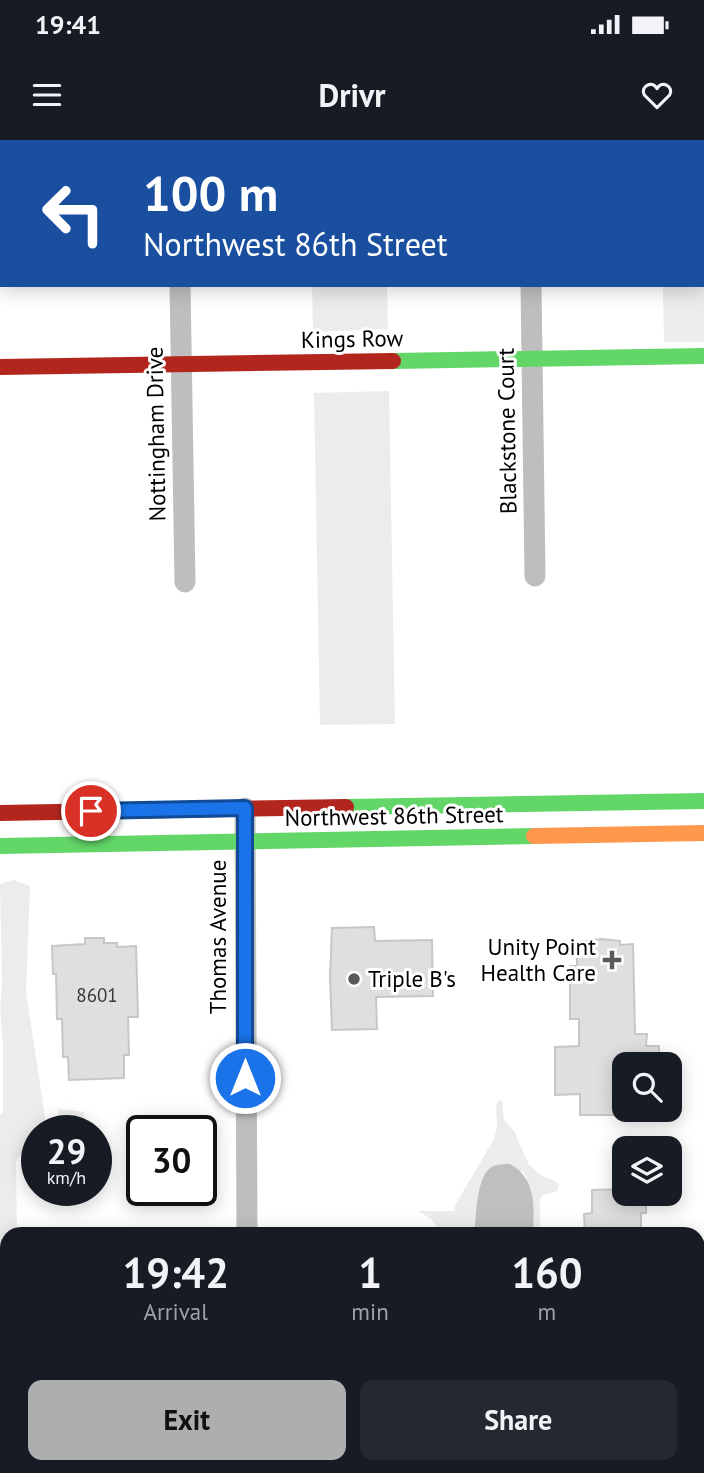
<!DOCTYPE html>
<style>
:root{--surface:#171b24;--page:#242831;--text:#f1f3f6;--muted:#9ea1a6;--accent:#adaeaf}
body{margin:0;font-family:"PT Sans",sans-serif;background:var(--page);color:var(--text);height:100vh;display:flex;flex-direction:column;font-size:26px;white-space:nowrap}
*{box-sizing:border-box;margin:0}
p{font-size:23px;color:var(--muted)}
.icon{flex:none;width:38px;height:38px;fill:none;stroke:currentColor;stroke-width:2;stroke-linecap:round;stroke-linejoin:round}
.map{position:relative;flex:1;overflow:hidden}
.panel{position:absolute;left:0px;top:1087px;width:705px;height:247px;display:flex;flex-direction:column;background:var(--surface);border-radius:21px 21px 0 0;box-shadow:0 4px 18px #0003}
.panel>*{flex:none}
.guide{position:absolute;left:0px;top:0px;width:705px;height:147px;box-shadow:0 4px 18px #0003;background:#1a4fa0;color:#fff;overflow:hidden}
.fabs{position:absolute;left:612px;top:912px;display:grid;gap:14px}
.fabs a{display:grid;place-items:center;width:70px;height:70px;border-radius:14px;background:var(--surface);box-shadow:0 4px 18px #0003;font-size:35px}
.speed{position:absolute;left:21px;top:975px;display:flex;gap:14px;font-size:35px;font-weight:700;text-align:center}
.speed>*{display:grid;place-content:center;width:91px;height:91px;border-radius:50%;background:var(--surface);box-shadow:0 4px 18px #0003;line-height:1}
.speed small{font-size:18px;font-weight:400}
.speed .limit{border:4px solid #111;border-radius:10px;background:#fff;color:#111}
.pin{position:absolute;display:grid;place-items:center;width:60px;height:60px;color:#fff;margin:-30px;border:4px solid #fff;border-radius:50%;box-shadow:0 2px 7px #0007}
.me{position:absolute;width:77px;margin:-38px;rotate:0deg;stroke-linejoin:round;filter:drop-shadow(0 0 5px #0008)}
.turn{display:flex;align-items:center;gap:24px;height:147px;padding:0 28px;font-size:32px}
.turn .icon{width:91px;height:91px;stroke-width:2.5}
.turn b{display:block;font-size:49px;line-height:60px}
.eta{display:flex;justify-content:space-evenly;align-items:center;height:119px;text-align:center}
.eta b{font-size:42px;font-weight:700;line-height:49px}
.action{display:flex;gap:14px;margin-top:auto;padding:14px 28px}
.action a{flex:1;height:80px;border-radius:14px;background:var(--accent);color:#111;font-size:28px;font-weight:700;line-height:80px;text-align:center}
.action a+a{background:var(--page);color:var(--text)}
.status{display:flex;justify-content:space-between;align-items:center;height:49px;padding:0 35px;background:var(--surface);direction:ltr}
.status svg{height:19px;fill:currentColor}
header{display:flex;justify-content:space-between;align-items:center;height:91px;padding:0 28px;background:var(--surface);font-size:32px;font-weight:700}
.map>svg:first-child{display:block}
</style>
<div class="status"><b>19:41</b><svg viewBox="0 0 49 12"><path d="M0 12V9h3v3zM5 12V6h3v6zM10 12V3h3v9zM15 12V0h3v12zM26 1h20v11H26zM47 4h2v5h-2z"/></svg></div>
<header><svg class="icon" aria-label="menu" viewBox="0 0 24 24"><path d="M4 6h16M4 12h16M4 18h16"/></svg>Drivr<svg class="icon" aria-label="heart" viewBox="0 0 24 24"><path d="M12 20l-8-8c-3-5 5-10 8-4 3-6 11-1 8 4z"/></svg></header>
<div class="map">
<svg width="704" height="1333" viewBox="0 0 704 1333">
<rect width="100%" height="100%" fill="#fff"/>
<path fill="#ececec" d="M658 0H704V202H664L663 145H704V2Z
M312 145H387L388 189 313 192Z
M389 251 395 584 320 585 314 253Z
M14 740 30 746 26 852 46 983 40 990H37V995L16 1021 17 1094H7V1155L0 1139V975L3 972V902C0 886 0 860 2 843L0 744Z
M502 960 504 980 514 991 529 1025 542 1036 553 1040 559 1044 557 1051 543 1055 540 1060V1094H533L532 1050 523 1031 475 1078V1094H443L431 1079 418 1071H454V1067L494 999 497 987 496 965 498 961Z
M58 969 84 972V990H58Z
M157 981V990H142V1009H131V982Z
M7 1240V1326L32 1327V1333H0V1255L3 1244Z"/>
<path fill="#bfbfbf" d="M510 1024C537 1039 534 1066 533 1094H475C475 1079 477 1039 489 1029 495 1024 503 1024 510 1024Z
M462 1327V1326L529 1327 528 1333H460Z"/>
<path fill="#dfdfdf" stroke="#c7c7c7" stroke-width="2" d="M374 787 375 801 432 800 433 856 376 857 377 889 332 890 330 836 332 788Z
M85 798H104V803H117V807L136 806 138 877H128L129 915H124V938L69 940 68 917H63L62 879H57L56 834H53L52 806 85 804Z
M602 799 620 801V805L633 804 635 894H647L646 906H659V924H625V975H580V954L555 955V907L579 906V879H570V826H577V806H584V801Z
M625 1049V1054H646V1073H641V1094H585L584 1074 592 1073V1050Z"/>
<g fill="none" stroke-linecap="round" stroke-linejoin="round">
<path stroke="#bebebe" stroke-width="21" d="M177 0V2
M528 0V2
M180 145 185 442
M531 145 535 436
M245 668 247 1094
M250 1326V1333"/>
<path stroke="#63d668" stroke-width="16" d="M393 221 704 216
M346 667 704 661
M0 706 534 696"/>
<path stroke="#ff974d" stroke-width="16" d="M534 696 704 693"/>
<path stroke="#b3261e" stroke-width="16" d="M0 227 393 221
M0 673 346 667"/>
</g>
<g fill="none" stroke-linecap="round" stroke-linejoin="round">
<g stroke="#114b97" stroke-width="18">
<path id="route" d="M91 671 245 668V938"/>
</g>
<use href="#route" stroke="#1a73e8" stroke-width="12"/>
</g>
<g fill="#595959" stroke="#fff" stroke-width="2.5">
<path d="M608.5 809.5h7v7h7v7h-7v7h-7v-7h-7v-7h7z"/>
<circle cx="354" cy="839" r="7"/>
</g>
<g text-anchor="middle" stroke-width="6" stroke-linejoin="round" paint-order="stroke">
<g font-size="19" fill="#383838">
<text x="97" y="862">8601</text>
</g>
<g font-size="23" fill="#000" stroke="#fff">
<text transform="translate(352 199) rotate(-1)" y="8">Kings Row</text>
<text transform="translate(507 291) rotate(-91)" y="8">Blackstone Court</text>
<text transform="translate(156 294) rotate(-91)" y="8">Nottingham Drive</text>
<text transform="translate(394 676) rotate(-1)" y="8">Northwest 86th Street</text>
<text transform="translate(218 797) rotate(-90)" y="8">Thomas Avenue</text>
</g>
<g font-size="23" fill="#000" stroke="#fff" text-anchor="end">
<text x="596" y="815">Unity Point<tspan x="596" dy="26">Health Care</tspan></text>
<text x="368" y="847" text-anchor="start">Triple B's</text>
</g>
</g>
</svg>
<div class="fabs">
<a><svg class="icon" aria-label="search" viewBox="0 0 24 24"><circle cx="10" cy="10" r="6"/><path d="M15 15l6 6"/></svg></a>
<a><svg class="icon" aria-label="layers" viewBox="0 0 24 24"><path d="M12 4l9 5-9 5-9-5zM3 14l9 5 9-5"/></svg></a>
</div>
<div class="speed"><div>29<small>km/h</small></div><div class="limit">30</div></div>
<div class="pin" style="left:91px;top:671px;background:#d93025"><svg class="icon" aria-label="arrive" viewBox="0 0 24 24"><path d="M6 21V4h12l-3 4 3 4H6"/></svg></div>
<svg class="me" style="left:245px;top:938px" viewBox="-20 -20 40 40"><circle r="17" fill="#1a73e8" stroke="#fff" stroke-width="3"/><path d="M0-11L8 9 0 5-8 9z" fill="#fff"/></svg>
<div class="guide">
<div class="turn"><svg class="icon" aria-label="left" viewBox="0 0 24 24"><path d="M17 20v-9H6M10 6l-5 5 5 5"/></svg><div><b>100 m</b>Northwest 86th Street</div></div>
</div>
<section class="panel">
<div class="eta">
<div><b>19:42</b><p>Arrival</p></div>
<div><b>1</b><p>min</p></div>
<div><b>160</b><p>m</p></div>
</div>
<div class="action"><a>Exit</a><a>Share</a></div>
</section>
</div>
